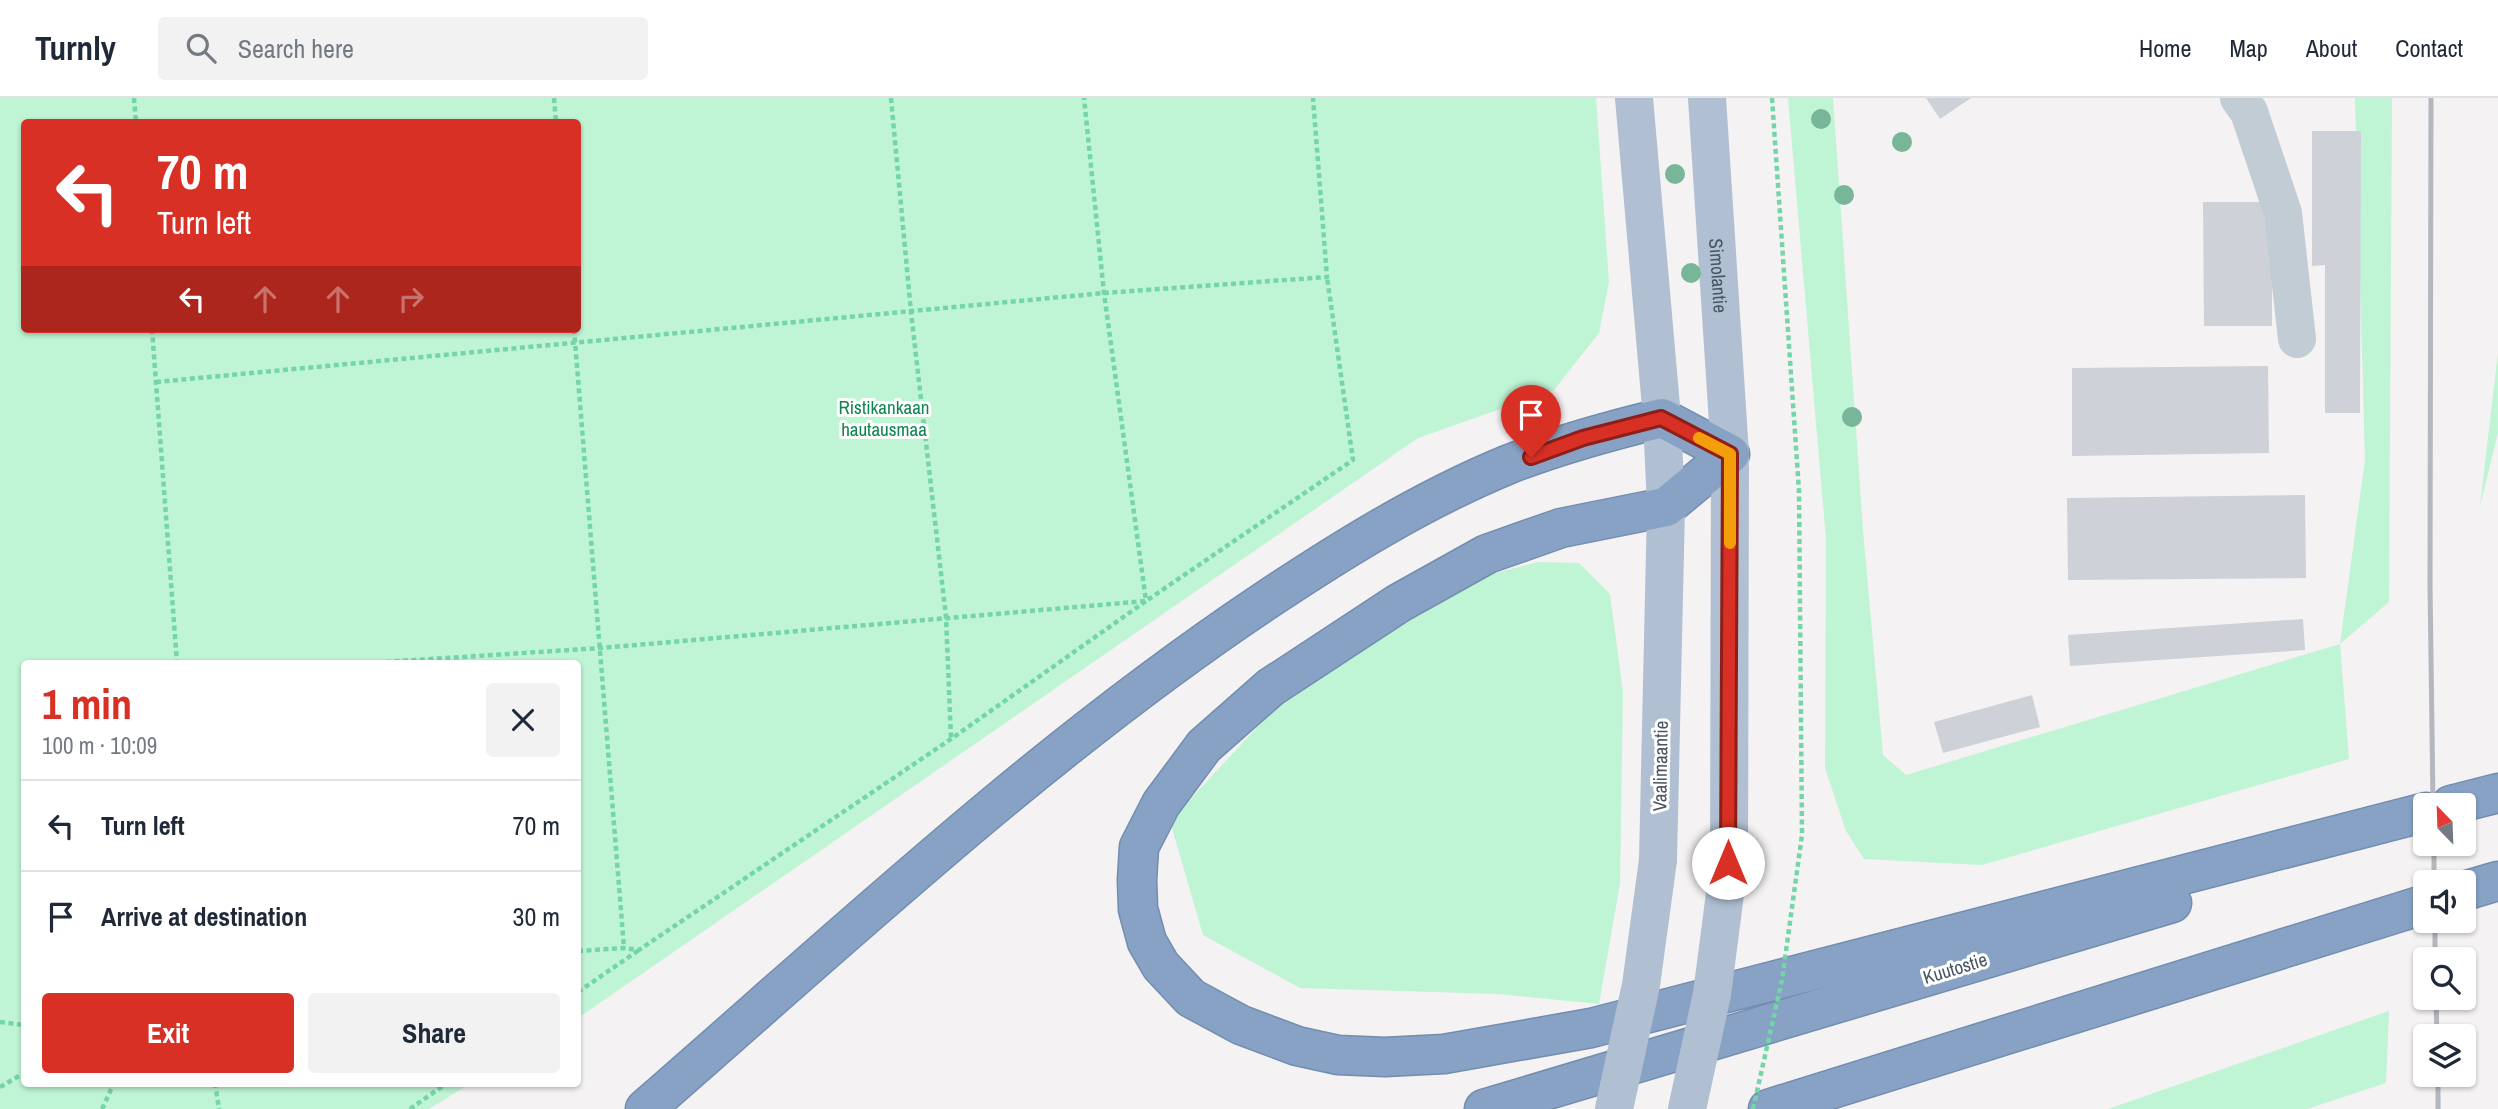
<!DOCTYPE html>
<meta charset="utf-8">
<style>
:root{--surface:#fff;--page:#f2f2f3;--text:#1f2937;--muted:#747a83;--line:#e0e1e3;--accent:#d93025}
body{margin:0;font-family:"Archivo Narrow",sans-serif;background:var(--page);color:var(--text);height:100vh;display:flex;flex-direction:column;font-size:26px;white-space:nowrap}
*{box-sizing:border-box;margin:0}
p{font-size:23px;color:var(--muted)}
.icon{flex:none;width:38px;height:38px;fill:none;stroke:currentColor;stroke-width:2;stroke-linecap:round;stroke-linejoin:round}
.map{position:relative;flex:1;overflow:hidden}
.sheet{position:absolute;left:21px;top:562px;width:560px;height:427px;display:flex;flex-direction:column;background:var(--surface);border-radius:7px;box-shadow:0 2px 5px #0004}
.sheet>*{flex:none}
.banner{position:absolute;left:21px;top:21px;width:560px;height:214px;border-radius:7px;box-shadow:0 2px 5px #0004;background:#d93025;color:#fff;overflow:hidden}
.needle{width:46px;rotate:337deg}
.tools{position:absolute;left:2413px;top:695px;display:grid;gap:14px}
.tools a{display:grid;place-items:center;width:63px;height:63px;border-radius:7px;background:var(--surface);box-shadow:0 2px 5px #0004;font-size:35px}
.pin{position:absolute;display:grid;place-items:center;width:60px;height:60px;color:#fff;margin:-72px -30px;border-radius:50% 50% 50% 0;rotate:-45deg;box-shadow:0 0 7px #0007}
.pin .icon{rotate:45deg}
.me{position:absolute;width:77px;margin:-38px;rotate:0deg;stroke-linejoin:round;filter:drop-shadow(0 0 5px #0008)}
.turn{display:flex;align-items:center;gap:24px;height:147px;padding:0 21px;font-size:32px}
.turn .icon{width:91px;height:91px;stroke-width:2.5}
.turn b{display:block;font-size:49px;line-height:60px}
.lanes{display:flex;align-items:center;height:66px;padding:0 21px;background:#0003;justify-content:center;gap:35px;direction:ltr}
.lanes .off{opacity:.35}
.round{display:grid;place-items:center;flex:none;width:74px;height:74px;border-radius:7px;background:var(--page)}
.head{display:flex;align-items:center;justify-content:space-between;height:119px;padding:0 21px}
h1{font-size:42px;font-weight:800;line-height:52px;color:var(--accent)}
.primary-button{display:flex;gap:14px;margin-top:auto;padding:14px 21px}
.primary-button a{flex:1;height:80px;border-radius:7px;background:var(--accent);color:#fff;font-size:28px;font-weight:800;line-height:80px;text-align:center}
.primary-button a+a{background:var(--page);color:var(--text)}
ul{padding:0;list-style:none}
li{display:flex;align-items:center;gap:21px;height:91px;padding:0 21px;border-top:2px solid var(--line)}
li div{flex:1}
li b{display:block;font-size:26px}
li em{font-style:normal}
header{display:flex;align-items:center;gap:42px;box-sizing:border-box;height:98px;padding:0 35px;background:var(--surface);border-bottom:2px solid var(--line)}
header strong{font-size:33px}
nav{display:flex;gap:38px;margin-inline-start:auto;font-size:24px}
.search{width:490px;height:63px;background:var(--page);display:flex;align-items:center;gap:18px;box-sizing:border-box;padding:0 24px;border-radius:7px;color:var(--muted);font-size:26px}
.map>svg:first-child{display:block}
</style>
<header>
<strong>Turnly</strong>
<div class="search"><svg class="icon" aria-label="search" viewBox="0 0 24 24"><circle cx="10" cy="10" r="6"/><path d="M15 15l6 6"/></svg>Search here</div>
<nav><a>Home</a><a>Map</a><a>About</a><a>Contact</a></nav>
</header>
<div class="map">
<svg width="2498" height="1011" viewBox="0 0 2498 1011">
<rect width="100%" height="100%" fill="#f4f2f2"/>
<path fill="#bff4d5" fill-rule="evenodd" d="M0 0H1596L1609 184 1599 235 1554 292 1418 340 578 920V565H24V985H471L429 1011H0ZM578 24V231H24V24Z
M1788 0H1833L1863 432 1883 657 1906 677 2340 546 2365 362 2355 0H2392L2389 504 2340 546 2349 661 1982 767 1864 761 1846 733 1825 670 1826 441Z
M2498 254V335L2480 408Z
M1539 464 1579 465 1610 496 1623 594 1620 785 1599 906 1499 896 1300 890 1203 837 1170 723 1276 609 1475 480Z
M2389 913 2386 985 2307 1011H2108Z"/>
<path fill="#ced1d8" d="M1926 0H1971L1940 21Z
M2312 33H2361L2360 315H2325V167L2312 168Z
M2203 104H2272V228H2204Z
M2268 268 2269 355 2072 358V270Z
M2305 397 2306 480 2068 482 2067 400Z
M2303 521 2305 552 2070 568 2068 537Z
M2032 597 2040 629 1943 655 1934 624Z"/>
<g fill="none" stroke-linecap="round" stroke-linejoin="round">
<g stroke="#728db0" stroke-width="41">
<path id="highway" d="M2451 707 2498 695
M2464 793 2498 783
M645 1011C845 837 1041 653 1262 505 1340 453 1420 403 1507 367 1557 347 1609 333 1662 320L1730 356 1666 409 1561 430 1487 456 1399 505 1271 589 1204 648 1161 706 1139 749 1137 782 1138 811 1147 844 1161 868 1191 900 1241 927 1297 948 1338 957 1385 959 1444 956 1591 930 2426 714
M1484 1011 2172 805
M1768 1011 2426 806"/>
</g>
<path stroke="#74d5a9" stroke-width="4.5" stroke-dasharray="5 3.5" stroke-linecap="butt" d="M134 0 136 24
M554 0 556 24
M891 0 911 214 946 519 951 640
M1772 0 1799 393 1802 737
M152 231 177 565
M574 231 624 850
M156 284 1104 195 1327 179 1313 0
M369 565 601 550 1146 503 1353 362 1327 179
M578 853 624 850 639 852 951 641 1146 503 1104 195 1084 0
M578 894 639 852
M0 924 24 927
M215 985 219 1011
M0 989 24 975
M102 1011 114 985
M410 1011 447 985"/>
<path stroke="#c2ccd4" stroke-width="38" d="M2239 0 2249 14 2283 115 2297 241"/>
<g stroke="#b0c0d2" stroke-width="38">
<path d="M1634 0 1662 320 1666 409 1658 762"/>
<path id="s1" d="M1707 0 1730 356 1729 765"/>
</g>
<use href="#highway" stroke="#87a2c4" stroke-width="38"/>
<path stroke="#b4b7bd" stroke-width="5" d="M2431 0 2430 486 2433 707
M2434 746V784
M2435 822V861
M2436 900 2437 938
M2438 976V1011"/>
<path stroke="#74d5a9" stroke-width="4.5" stroke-dasharray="5 3.5" stroke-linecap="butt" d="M1753 1011 1782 882 1802 737"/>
<path stroke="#b0c0d2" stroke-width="38" d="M1614 1011 1641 887 1658 762
M1687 1011 1712 896 1729 765"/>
</g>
<g fill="#77b699">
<circle cx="1821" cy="21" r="10"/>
<circle cx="1902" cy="44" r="10"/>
<circle cx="1675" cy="76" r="10"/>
<circle cx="1844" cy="97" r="10"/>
<circle cx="1691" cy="175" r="10"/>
<circle cx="1852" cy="319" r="10"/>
</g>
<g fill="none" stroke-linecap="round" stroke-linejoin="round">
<g stroke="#8d1f18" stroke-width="18">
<path id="route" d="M1531 359 1583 340 1661 320 1730 356 1728 765"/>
</g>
<use href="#route" stroke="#d93025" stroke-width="12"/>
<path stroke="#f59e0b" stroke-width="12" d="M1699 340 1730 356V445"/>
</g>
<g text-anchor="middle" stroke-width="6" stroke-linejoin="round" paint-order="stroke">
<g font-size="19" fill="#485462" stroke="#fff">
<text dy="7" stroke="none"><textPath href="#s1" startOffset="178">Simolantie</textPath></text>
<text transform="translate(1660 668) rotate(-89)" y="7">Vaalimaantie</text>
<text transform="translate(1955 870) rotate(-17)" y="7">Kuutostie</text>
</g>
<g font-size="19" fill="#108550" stroke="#fff">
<text x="884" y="316">Ristikankaan<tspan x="884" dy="22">hautausmaa</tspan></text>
</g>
</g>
</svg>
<div class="tools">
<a><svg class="needle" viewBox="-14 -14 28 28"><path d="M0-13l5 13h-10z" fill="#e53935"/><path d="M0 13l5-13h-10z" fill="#747a83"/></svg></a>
<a><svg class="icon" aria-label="sound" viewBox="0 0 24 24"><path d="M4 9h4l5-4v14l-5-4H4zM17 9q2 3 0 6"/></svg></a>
<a><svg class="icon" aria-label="search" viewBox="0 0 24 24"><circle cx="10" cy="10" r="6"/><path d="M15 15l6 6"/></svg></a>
<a><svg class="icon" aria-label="layers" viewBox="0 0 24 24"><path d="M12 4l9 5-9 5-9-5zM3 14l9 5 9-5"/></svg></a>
</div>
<div class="pin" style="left:1531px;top:359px;background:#d93025"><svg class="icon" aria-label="arrive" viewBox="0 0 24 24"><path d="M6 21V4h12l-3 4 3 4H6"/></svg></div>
<svg class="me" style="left:1728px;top:765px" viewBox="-20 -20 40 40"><circle r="19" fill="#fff"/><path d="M0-13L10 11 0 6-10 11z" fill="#d93025"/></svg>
<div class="banner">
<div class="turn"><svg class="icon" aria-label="left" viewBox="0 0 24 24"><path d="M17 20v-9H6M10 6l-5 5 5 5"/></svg><div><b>70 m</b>Turn left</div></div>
<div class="lanes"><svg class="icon" aria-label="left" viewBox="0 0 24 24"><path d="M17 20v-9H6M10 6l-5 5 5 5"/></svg><svg class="icon off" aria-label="ahead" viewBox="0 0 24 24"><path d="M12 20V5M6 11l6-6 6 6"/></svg><svg class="icon off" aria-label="ahead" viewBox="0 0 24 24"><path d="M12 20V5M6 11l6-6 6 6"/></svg><svg class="icon off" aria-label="right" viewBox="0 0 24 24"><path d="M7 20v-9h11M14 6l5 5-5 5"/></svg></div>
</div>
<section class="sheet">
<div class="head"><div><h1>1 min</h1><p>100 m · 10:09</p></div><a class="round"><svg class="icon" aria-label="close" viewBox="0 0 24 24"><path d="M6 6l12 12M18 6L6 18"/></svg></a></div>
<ul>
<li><svg class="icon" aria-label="left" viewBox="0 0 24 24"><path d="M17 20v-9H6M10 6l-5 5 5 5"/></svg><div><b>Turn left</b></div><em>70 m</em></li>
<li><svg class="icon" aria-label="arrive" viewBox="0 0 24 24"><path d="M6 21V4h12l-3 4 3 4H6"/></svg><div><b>Arrive at destination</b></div><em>30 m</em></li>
</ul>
<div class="primary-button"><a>Exit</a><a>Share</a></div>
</section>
</div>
